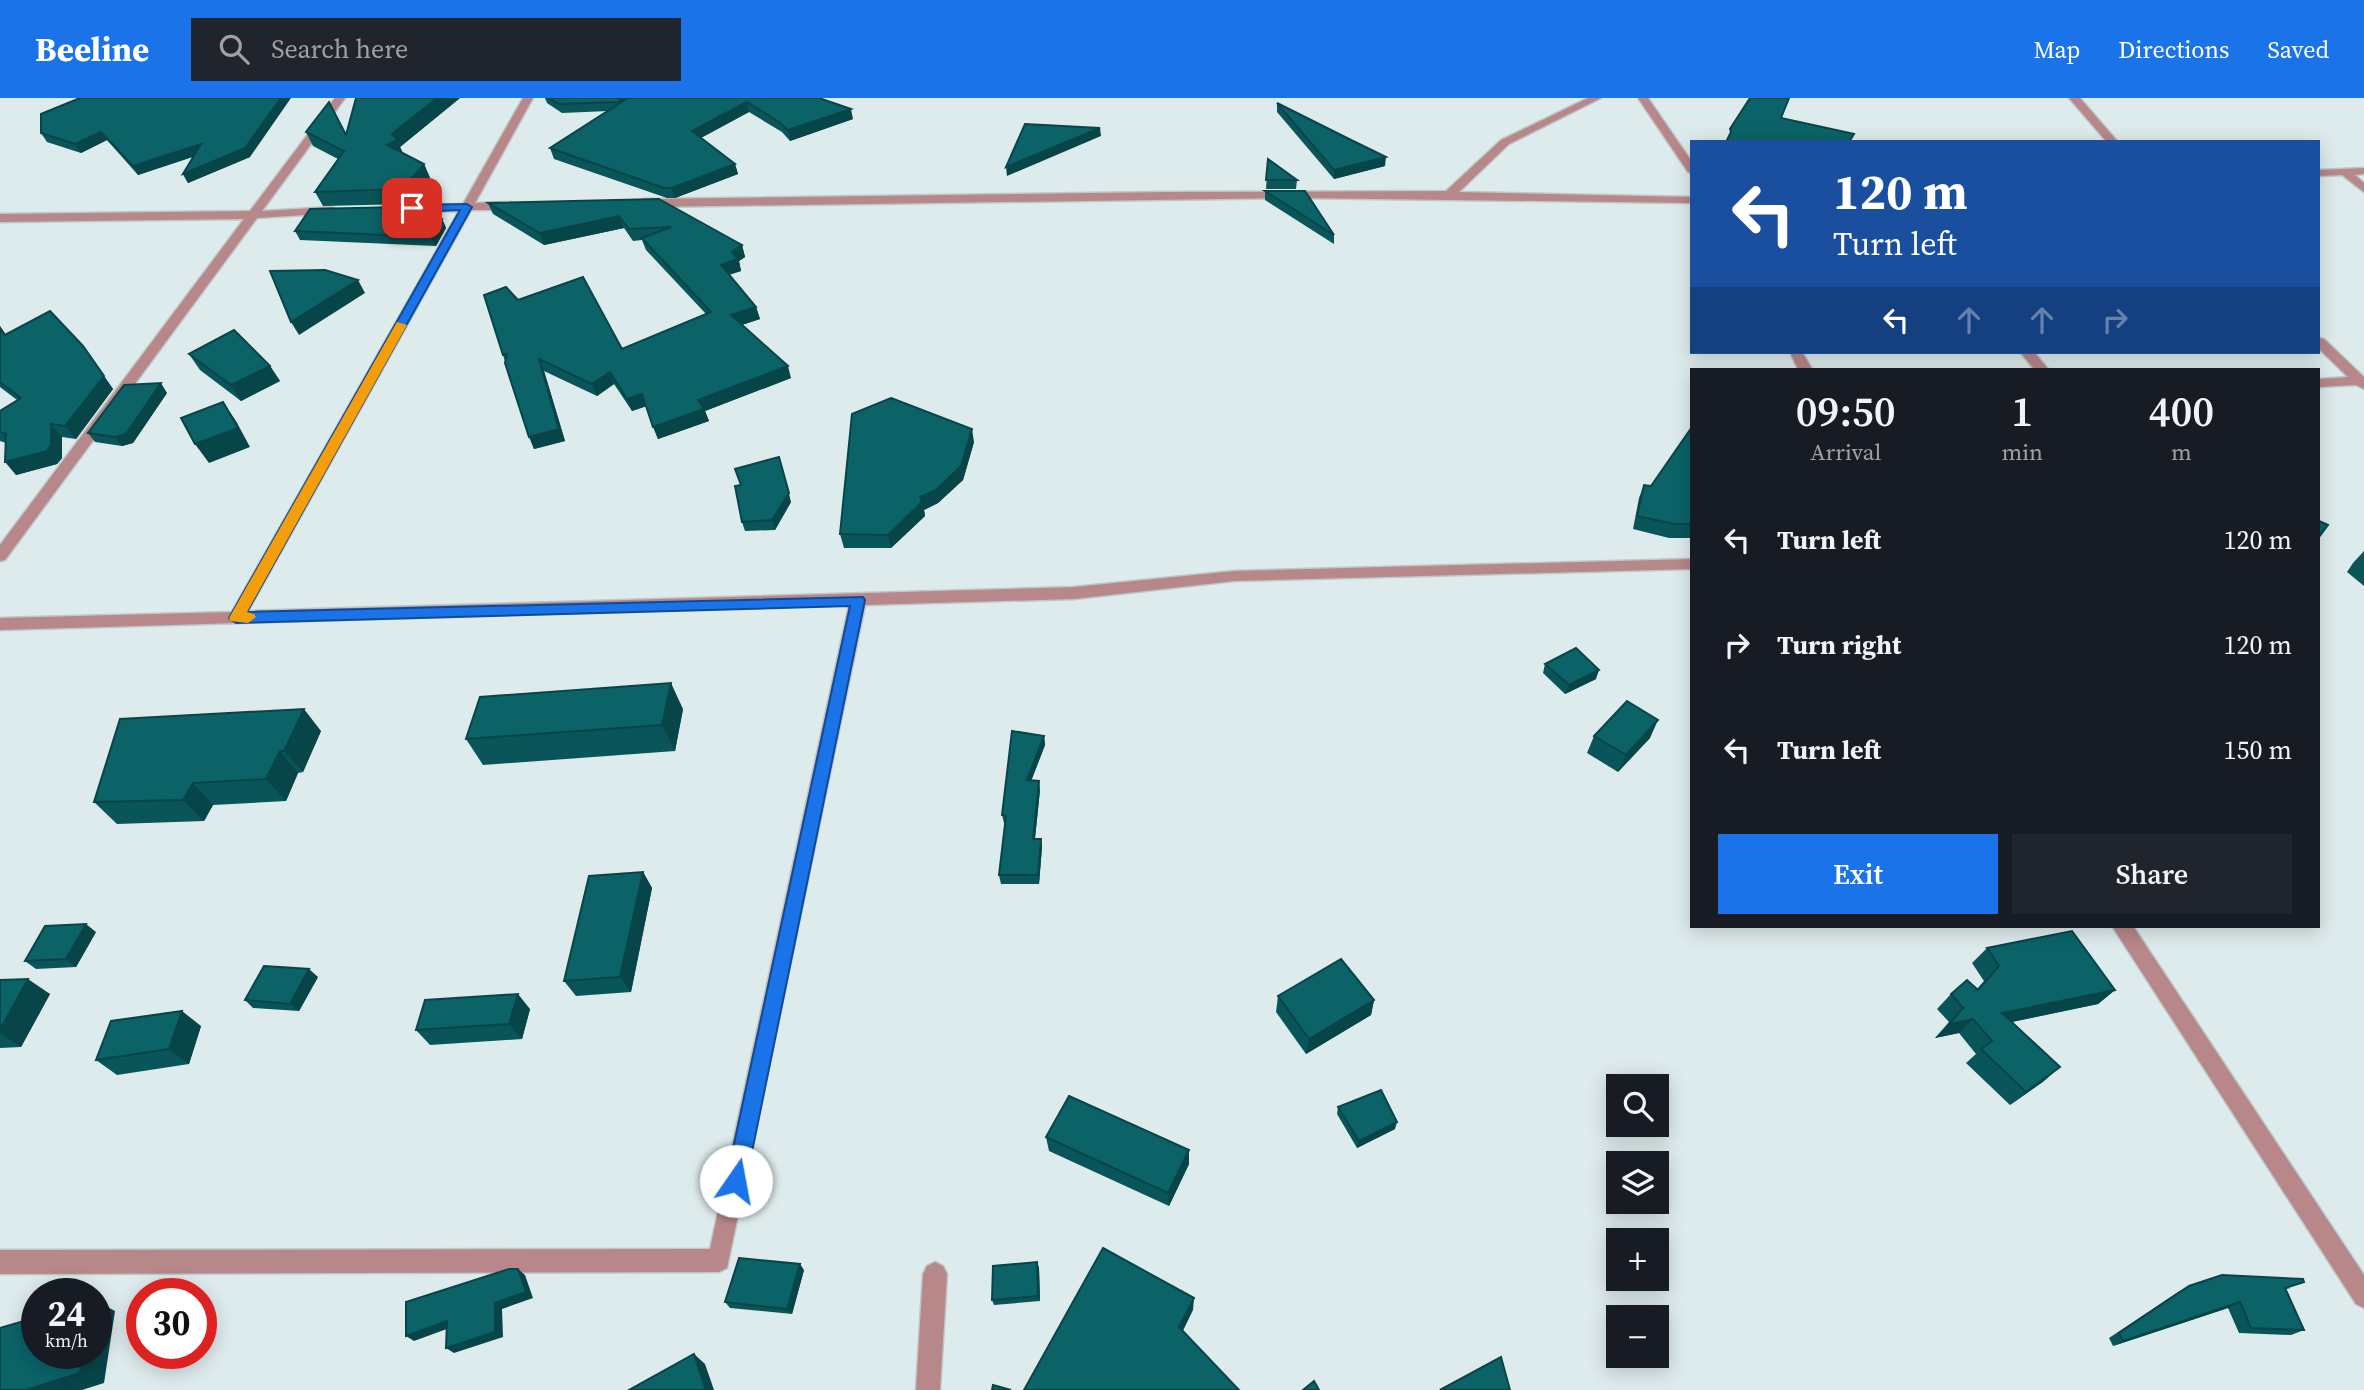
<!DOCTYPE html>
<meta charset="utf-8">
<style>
:root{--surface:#171b24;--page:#20242c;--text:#f1f3f6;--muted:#9ea1a6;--accent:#1a73e8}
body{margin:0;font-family:"Source Serif 4",serif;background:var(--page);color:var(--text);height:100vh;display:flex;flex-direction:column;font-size:26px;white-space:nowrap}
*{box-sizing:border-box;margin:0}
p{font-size:23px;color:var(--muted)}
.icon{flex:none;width:38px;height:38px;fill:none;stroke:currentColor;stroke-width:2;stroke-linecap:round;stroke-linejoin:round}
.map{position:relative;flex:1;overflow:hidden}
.side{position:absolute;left:1690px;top:270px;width:630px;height:560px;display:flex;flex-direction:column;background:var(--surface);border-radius:0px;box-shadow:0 4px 18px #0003}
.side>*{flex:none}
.guide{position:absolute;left:1690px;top:42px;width:630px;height:214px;border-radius:0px;box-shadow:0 4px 18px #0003;background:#1a4fa0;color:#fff;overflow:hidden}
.controls{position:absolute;left:1606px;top:976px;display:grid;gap:14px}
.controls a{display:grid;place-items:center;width:63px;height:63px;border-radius:0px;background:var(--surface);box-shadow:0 4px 18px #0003;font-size:35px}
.speed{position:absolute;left:21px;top:1180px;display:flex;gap:14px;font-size:35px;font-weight:700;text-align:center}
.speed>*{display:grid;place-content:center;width:91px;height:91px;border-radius:50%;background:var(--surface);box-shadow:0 4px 18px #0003;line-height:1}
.speed small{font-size:18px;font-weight:400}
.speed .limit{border:10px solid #d22;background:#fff;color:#111}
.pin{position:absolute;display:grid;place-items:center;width:60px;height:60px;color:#fff;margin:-30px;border-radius:14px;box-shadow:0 4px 10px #0006}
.me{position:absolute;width:77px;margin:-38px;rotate:12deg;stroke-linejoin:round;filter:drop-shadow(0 0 5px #0008)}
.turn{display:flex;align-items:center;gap:24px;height:147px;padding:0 28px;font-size:32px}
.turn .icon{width:91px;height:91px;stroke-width:2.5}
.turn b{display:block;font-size:49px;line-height:60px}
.lanes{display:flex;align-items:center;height:66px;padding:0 28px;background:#0003;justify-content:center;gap:35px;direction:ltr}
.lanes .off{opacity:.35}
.eta{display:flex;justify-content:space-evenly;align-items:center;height:119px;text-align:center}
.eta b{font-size:42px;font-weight:600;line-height:49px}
.cta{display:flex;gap:14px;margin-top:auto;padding:14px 28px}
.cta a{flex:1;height:80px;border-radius:0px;background:var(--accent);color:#fff;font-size:28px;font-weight:600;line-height:80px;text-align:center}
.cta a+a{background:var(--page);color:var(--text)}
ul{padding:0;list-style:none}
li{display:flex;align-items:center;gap:21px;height:105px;padding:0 28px}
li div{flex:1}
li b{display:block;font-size:26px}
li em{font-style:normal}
header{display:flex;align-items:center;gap:42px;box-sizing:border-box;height:98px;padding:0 35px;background:var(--accent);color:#fff}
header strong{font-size:33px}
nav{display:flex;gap:38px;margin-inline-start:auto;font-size:24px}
.search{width:490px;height:63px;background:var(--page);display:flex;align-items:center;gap:18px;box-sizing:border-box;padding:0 24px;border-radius:0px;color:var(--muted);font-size:26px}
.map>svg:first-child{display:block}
</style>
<header>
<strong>Beeline</strong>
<div class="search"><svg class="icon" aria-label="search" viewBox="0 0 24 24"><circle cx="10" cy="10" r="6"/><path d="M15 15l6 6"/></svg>Search here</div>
<nav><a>Map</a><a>Directions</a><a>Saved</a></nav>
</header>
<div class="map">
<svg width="2364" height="1292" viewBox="0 0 2364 1292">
<rect width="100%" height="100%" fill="#deebec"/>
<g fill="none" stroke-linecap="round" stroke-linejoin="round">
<g stroke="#bdc8c9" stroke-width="3">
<path id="minor" d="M335 0H345L262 113 332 109 336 111V115L257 120 5 462 0 463V447L244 121 0 124V116L250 113Z
M523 0H533L475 105 511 104 517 108 511 112H471L248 513 1074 489 1234 473 1692 461V471L1234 483 1074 501 865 507 727 1170 719 1174 0 1176V1152L710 1151 849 507 0 532V520L232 514 459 113 385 115 379 111 385 107 463 106Z
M1588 0H1601L1509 46 1459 94 1692 99V105L1299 100 644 109 638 105 644 101 1168 94 1446 93 1501 42Z
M1638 0H1648L1692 64V75L1688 74Z
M2069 0H2080L2118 44H2107Z
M2364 70V76L2355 77 2364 85V94L2342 77 2319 78V72Z
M2319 240 2324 241 2364 279V291L2356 287 2319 289V281L2348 279 2319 251Z
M1790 254H1802L1812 271H1798Z
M2020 254H2034L2048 271H2034Z
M2112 828H2133L2364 1177V1210L2356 1206Z
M935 1164 943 1168 947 1176 940 1292H916L923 1176 927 1168Z"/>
</g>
<use href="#minor" fill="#b88789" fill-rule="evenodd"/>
</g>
<path fill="#095559" d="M80 0 250 59 188 85 183 76 193 59 138 77 107 42 81 55 47 44 41 35Z
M356 0H460L400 49 403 55 424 66 430 80 409 106 323 108 315 94 338 61 313 48 306 34 346 37Z
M545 0H819L853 21 790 43 782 34 749 14 701 40 735 66 738 76 675 100H667L554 61 550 50 608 13 562 15 547 5Z
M1277 5 1385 68 1334 81 1277 14Z
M1268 61 1297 82 1296 91H1266Z
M1265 93 1334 137V146L1265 102Z
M659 101 742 147 745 159 739 163 741 173 729 177 756 209 760 221 742 227 791 280 705 313 709 323 658 341 646 308 632 313 614 286 597 298 544 273 565 343 534 351 503 257 518 202 622 251 706 216 646 152 642 142 633 143 624 130 544 147 493 116 488 105Z
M442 121 446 130 436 148 300 142 295 133Z
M0 228 6 237 83 248 113 291 76 341 62 339V360L57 366 16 377 6 345 0 343V313L17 302 0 289Z
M189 256 270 268 280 283 241 303 200 272Z
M167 295 133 345 122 348 95 344 88 335Z
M1692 329V440H1669L1633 431 1639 400 1644 387 1651 388Z
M974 344 963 382 938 405 924 412 925 418 891 450H844L840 436Z
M741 387 791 404 775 432 745 433 742 424Z
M2364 453V488L2347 474 2353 465Z
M1545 566 1596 581 1565 596 1543 575Z
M683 611 675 653 483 667 466 641Z
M321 633 303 674 298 675 286 703 213 707 204 723 117 726 94 704Z
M1044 638 1045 647 1031 683 1040 692 1035 741H1041L1042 749 1039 786H1001L999 777 1005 726 1004 725 1002 717Z
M1594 638 1650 640 1618 674 1587 655Z
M643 774 652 790 631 894 576 898 564 883Z
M96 834 76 869 36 871 25 863Z
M1987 850 2115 892 2098 906 2012 924 2044 983 2010 1007 1966 965 1976 956 1959 935 1935 940 1949 924 1937 911 1951 896 1977 891 1984 883 1972 865Z
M318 879 299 913 253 910 245 902Z
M0 882 50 896 21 949 0 950Z
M1278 898 1374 902 1371 917 1306 956 1276 914Z
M530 911 522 941 430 947 416 932Z
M201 928 189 966 117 977 96 962Z
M1338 1009 1395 1031 1357 1050 1337 1016Z
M1046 1039 1189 1052V1066L1169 1108 1049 1053Z
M1037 1164 1039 1170 1040 1203 994 1207 992 1202Z
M804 1172 792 1216 730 1210 725 1204Z
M2189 1188 2291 1190 2286 1191 2304 1232 2291 1237 2239 1235 2228 1210 2113 1248 2109 1240 2178 1194Z"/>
<path fill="#084549" d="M281 0H291L250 59 188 85 183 76Z
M437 0H460L400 49 403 56 387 47 392 36Z
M621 0H628L622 12 619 4Z
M747 4 749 14 695 43 692 33Z
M851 11 853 21 790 43 788 32Z
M1100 30 1101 38 1007 78 1006 69Z
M101 34 107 42 81 55 75 46Z
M201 46 206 54 138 77 133 68Z
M1386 59 1385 68 1334 81V72Z
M424 66 430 80 409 106 402 91Z
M735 66 738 76 675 100 672 90Z
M619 118 624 130 544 147 540 135Z
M442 121 446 130 436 148 431 139Z
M742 147 745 159 739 163 741 173 724 178 721 167 732 154Z
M358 182 365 195 299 237 291 224Z
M756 209 760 221 735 229 731 217Z
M83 248 113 291 76 341 65 328Z
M539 261 544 273 565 343 534 351 529 339Z
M270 268 280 283 241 303 231 287Z
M788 268 791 280 705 313 709 323 658 341 653 329 698 302Z
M610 274 614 286 597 298 592 286Z
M161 285 167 295 133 345 122 348 115 339Z
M642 296 647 308 632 313 627 301Z
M223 304 236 323 250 349 209 365 195 346Z
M51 326 62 339V360L57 366 16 377 5 364Z
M972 331 974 344 963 382 938 405 924 412 925 418 891 450 888 437 920 399Z
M782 368 791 404 775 432 772 422Z
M1599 572 1596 581 1565 596 1569 587Z
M671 585 683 611 675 653 662 627Z
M304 611 321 633 303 674 284 653Z
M1658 622 1650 640 1618 674 1626 657Z
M1044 638 1045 647 1028 691 1027 682Z
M280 653 298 675 286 703 266 681Z
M1039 683 1040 692 1034 749 1033 741Z
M193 685 213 707 204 723 183 702Z
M1041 741 1042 749 1039 786 1038 777Z
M643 774 652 790 631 894 620 879Z
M86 826 96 834 76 869 66 861Z
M309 871 318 879 299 913 290 906Z
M28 881 50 896 21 949 0 935V932Z
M2115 892 2098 906 1987 929 2002 915Z
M518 896 530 911 522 941 509 926Z
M1374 902 1371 917 1306 956 1309 941Z
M182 913 201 928 189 966 169 951Z
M1973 921 1959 935 1935 940 1949 926Z
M2060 969 2044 983 2010 1007 2026 994Z
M1397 1024 1395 1031 1357 1050 1359 1043Z
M1189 1052V1066L1169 1108 1168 1095Z
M1037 1164 1039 1170 1040 1203 1038 1198Z
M800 1166 804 1172 792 1216 787 1211Z
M518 1171 525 1177 533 1200 502 1211 503 1239 454 1255 446 1250 495 1205Z
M1194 1200 1193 1212 1179 1241V1229Z
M96 1203 115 1213 104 1285 82 1292H26L83 1255H96Z
M2240 1204 2228 1210 2113 1248 2123 1243Z
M447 1223 455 1228 414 1243 406 1238Z
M694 1256 705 1266 714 1292H706Z"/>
<path fill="#0b6368" stroke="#084549" stroke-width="2" d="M80 0H281L245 50 183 76 201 46 133 68 101 34 75 46 41 35V16Z
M356 0H437L392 36 397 42 387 47 424 66 402 91 315 94 344 53 306 34 329 4 346 37Z
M549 0H621L619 4 559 6Z
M628 0H819L851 11 788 32 779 24 747 4 692 33 735 66 672 90H664L550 50Z
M1750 0H1789L1781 20 1854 36 1849 44H1726L1731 34 1730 31Z
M1277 5 1347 40 1386 59 1334 72Z
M1025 26 1100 30 1006 69Z
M1268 61 1297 82H1266Z
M1265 93H1305L1334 137Z
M659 101 742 147 732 154 738 161 721 167 756 209 731 217 788 268 698 302 704 311 653 329 642 296 627 301 610 274 592 286 539 261 559 331 529 339 505 265 507 256 503 257 484 197 506 189 518 202 583 179 622 251 711 214 642 140 671 129 629 131 619 118 540 135 488 105Z
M401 109 442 121 431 139 295 133 310 111Z
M325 172 358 182 291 224 270 173Z
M50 213 83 248 104 278 65 328 51 326V347L47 353 5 364 6 336 0 334V313L21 300 0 284V230L5 237Z
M234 232 270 268 231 287 189 256Z
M161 285 126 336 115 339 88 335 124 287Z
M891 300 972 331 961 368 936 392 920 399 922 404 888 437 840 436 852 316Z
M223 304 238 330 195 346 181 320Z
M1692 329V426H1674L1637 418 1644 387 1651 388Z
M779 359 789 395 772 422 742 424 735 388 741 387 735 371Z
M2319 423 2328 427 2319 439Z
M1576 550 1599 572 1569 587 1545 566Z
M671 585 662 627 466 641 480 599Z
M1627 603 1658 622 1626 657 1594 638Z
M304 611 284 653H280L266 681 193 685 183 702 94 704 120 621Z
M1012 633 1044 638 1027 682 1039 683 1033 741H1041L1038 777H999L1006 718 1002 717Z
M643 774 620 879 564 883 589 778Z
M86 826 66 861 25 863 45 828Z
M2072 833 2115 892 2002 915 2060 969 2026 994 1981 951 1992 943 1973 921 1949 926 1963 910 1951 896 1967 882 1978 892 1999 868 1987 850Z
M1341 861 1374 902 1309 941 1278 898Z
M264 868 309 871 290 906 245 902Z
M28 881 0 932V882Z
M518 896 509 926 416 932 425 902Z
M182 913 169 951 96 962 111 923Z
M1381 992 1397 1024 1359 1043 1338 1009Z
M1069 998 1189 1052 1168 1095 1046 1039Z
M1103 1150 1194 1200 1179 1229 1239 1292H1024Z
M739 1160 800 1166 787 1211 725 1204Z
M1037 1164 1038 1198 992 1202 993 1168Z
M509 1171H518L526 1194 495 1205V1234L446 1250 447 1223 406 1238V1204Z
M2222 1177 2303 1181 2304 1184 2285 1190 2304 1232 2251 1230 2240 1204 2123 1243 2119 1235 2189 1188Z
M37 1219V1255H83L80 1275 26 1292H0V1230Z
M694 1256 706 1292H629Z
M1501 1259 1510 1292H1440Z
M1314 1283 1319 1292H1303Z
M993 1287 1011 1292H992Z"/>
<path fill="#1a73e8" stroke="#114b97" stroke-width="2" d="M467 106 472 109 247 514 863 499 865 502 746 1083 743 1090 736 1092 729 1090 726 1083 850 508 236 525 229 520 460 112 412 114 407 110 412 107Z"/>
<path fill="#f59e0b" d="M397 224 407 227 247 514 254 516 256 519 248 525 231 523 229 520Z"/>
</svg>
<div class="controls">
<a><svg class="icon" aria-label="search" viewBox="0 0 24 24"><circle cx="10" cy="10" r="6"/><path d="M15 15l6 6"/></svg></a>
<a><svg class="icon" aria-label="layers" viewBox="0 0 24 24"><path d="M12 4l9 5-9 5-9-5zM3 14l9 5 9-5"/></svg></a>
<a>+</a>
<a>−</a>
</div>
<div class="speed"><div>24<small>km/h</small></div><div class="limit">30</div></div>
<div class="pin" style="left:412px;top:110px;background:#d93025"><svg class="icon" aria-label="arrive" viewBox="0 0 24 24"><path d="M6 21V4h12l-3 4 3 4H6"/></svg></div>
<svg class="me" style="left:736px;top:1083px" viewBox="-20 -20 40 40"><circle r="19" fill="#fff"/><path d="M0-13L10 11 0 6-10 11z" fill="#1a73e8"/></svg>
<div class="guide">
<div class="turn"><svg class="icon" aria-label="left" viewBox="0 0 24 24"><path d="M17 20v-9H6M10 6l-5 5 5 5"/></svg><div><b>120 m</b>Turn left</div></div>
<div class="lanes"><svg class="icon" aria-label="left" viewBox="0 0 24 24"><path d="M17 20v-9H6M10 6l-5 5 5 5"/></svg><svg class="icon off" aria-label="ahead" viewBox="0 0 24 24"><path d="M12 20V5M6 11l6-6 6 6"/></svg><svg class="icon off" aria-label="ahead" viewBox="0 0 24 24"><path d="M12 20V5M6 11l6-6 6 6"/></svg><svg class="icon off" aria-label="right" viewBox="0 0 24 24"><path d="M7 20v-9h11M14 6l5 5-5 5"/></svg></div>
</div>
<section class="side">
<div class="eta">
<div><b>09:50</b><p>Arrival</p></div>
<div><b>1</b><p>min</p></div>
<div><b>400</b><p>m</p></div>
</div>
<ul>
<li><svg class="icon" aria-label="left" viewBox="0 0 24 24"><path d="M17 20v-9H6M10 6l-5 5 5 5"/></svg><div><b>Turn left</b></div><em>120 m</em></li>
<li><svg class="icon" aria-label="right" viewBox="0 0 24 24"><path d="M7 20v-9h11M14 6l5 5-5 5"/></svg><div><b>Turn right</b></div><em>120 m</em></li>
<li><svg class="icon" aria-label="left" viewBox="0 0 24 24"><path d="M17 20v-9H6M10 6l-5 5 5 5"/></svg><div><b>Turn left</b></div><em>150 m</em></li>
</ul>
<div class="cta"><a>Exit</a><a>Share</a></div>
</section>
</div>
